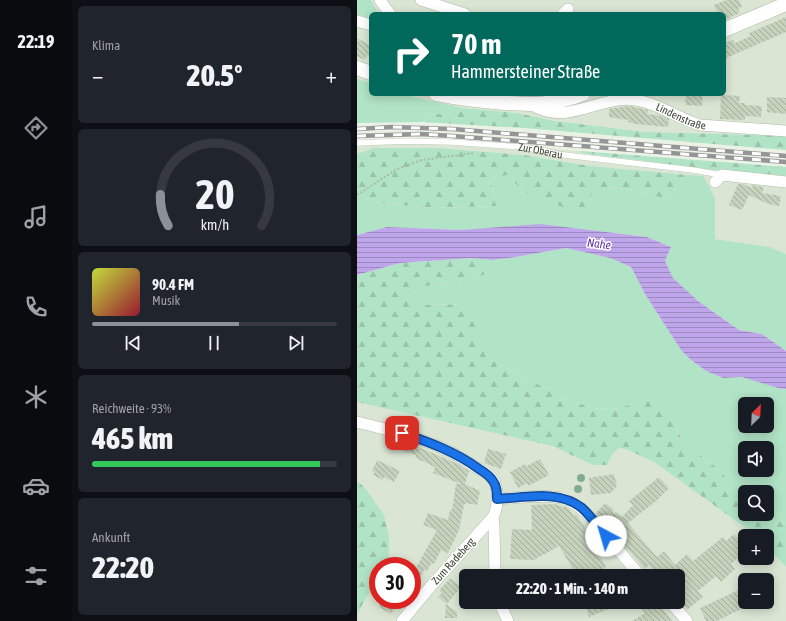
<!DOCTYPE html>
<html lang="de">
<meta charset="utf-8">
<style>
:root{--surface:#171b24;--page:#20242c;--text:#f1f3f6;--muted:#9ea1a6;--line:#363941;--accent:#8c9099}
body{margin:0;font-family:"Asap Condensed",sans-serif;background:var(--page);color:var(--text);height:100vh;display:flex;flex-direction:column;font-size:15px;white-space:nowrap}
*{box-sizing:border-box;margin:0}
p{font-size:13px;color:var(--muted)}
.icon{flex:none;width:22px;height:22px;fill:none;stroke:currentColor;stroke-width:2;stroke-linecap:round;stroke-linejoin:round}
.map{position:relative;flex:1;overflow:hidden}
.panel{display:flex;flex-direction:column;gap:6px;padding:6px;background:#0d0f14;width:285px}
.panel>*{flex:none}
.hud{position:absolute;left:12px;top:12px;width:357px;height:84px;border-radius:6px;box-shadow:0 2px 10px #0003;background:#00695c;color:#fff;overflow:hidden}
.needle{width:26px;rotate:24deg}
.tools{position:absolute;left:381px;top:397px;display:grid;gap:8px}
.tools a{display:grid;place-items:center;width:36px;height:36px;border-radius:6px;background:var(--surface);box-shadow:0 2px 10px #0003;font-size:20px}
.speed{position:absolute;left:12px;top:557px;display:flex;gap:8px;font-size:20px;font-weight:700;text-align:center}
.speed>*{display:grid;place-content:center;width:52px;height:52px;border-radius:50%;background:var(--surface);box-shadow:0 2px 10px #0003;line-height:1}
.speed .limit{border:6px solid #d22;background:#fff;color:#111}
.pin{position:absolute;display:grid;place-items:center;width:34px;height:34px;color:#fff;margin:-17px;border-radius:8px;box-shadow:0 2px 6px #0006}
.me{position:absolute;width:44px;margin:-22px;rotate:321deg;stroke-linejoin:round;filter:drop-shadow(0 0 3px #0008)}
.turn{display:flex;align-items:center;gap:14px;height:84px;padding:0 16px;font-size:18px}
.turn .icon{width:52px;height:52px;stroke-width:2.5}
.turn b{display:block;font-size:28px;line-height:34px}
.big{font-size:30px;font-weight:800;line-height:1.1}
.panel .widget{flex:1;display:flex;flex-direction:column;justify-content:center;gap:6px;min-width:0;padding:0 14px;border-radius:6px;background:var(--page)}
.panel .dial{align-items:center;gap:0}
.dial svg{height:104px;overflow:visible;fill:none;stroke:var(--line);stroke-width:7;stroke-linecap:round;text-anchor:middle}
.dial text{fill:var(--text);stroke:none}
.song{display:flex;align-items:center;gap:12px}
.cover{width:48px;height:48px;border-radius:6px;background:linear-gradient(135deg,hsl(70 70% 55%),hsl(350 70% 35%))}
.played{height:4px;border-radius:2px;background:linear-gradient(90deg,var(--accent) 60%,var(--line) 60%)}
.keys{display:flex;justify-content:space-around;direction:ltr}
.heat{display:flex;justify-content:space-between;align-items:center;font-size:22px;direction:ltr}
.charge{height:6px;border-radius:3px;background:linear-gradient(90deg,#34c759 93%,var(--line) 0)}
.trip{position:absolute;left:102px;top:569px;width:226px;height:40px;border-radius:6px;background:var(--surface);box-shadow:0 2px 10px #0003;font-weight:800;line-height:40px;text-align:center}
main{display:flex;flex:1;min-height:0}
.tab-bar{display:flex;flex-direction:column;width:72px;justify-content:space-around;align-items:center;background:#090b0e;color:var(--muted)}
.tab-bar .icon{width:28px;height:28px}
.tab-bar .on{color:var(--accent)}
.tab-bar b{font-size:18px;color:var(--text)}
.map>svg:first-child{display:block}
</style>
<main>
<nav class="tab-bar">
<b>22:19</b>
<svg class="icon on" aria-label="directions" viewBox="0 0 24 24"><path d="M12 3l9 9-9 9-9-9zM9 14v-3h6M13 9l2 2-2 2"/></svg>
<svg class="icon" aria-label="music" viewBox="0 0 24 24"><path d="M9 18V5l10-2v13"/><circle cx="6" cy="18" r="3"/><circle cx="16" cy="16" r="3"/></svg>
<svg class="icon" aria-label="phone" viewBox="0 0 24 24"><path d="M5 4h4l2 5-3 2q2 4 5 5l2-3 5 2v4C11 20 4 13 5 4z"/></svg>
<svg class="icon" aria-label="climate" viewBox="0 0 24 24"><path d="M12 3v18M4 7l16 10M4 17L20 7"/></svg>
<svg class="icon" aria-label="car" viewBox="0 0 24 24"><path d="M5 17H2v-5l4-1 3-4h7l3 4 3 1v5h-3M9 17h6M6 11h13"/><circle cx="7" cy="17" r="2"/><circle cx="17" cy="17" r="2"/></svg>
<svg class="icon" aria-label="filters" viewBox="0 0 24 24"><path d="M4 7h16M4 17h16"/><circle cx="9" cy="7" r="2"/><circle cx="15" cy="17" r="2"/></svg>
</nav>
<section class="panel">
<div class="widget"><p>Klima</p>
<div class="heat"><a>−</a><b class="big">20.5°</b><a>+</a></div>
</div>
<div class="widget dial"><svg viewBox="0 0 100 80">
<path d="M14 69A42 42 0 1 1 86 69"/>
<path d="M14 69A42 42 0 0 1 8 45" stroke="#8c9099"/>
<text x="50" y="56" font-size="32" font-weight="700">20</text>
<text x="50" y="72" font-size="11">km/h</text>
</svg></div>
<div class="widget">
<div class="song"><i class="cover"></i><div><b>90.4 FM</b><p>Musik</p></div></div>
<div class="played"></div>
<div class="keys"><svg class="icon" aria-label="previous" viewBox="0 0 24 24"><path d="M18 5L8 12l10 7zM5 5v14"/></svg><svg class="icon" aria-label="pause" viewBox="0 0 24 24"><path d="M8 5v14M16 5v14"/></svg><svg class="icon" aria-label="next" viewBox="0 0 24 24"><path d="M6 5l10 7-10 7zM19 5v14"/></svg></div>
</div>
<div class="widget"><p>Reichweite · 93%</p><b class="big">465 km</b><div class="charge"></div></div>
<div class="widget"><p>Ankunft</p><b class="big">22:20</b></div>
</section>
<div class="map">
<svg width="429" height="621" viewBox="0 0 429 621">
<defs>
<pattern id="forest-firs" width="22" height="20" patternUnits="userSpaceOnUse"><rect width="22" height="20" fill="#b1e3c6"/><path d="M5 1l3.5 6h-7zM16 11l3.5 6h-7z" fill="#99c4ab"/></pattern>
<pattern id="water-rules" width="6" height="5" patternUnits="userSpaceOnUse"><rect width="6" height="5" fill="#bfa6eb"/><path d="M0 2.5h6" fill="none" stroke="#9c89bf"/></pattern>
<pattern id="building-back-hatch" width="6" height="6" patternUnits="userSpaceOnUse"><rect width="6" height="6" fill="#c6d2bc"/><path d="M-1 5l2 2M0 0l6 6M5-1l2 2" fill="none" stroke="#a2ac9a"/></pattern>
</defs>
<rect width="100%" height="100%" fill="#eaf2e6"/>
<g fill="#dae5d4" fill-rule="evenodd">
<polygon points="14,0 429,0 429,136 289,132 198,121 160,113 106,108 44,94 367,94 367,14 22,14"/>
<polygon points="0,14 14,19 14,83 0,79"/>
<polygon points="0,141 166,146 223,151 225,153 356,170 367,170 429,176 429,254 413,247 358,239 358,198 233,166 167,155 82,148 16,148 0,154"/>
<path d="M0,402L195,446L236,465H250L256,453L262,448L269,449L297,462L399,535L400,536H388V558H410V547L429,567V621H0V614L21,578V600H55V566H28L32,559L8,488L0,481ZM109,576H321V602H109ZM388,580H410V602H388Z"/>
</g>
<g fill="#b1e3c6" fill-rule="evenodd">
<polygon points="0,0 14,0 22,14 14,14 14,19 0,14"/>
<polygon points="0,79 14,83 14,94 44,94 106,108 99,113 77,114 65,122 0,123"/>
<path d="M150,175L166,191L232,207L234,196L239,187C263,186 288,193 311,199L329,175L346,176L358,198V239L413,247L429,254V351L405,334L382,330L341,301L315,278L308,261L314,247L290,237L245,232L139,228L104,230L30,227L0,235V188L13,202L76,208L141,206L133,179Z"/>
<path d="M209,248L253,258L274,267L288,294L324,350L334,360L349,371L366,378L385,377L400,380L421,388L429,389V524L410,501V492H388V494H382L370,483L366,473L325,440L315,417L271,405L255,410L241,409L220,403L159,374L129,356L122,343V316L107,304L64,305L57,300L58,293L63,287L119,278L134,271L135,264V260L159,257ZM388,404H410V426H388ZM388,448H410V470H388Z"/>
</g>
<g fill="url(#forest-firs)">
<polygon points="106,108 160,113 198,121 289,132 429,136 429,150 167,128 65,122 77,114 99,113"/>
<path d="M16,148H82L167,155L233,166L329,175L311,199C288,193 263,186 239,187L234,196L232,208L222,210L205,207L166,191L150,175L133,179L141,206L76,208L13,202L0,188V154Z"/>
<polygon points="223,151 429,167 429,176 367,170 356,170 225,153"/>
<polygon points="114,258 135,260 135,264 134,271 119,278 63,287 58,293 57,300 64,305 107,304 118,310 122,316 122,343 129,356 159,374 220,403 241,409 255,410 292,399 303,403 315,417 325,440 366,473 370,483 382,493 388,494 388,514 410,514 410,501 429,524 429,567 410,547 410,536 400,536 297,462 269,449 262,448 256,453 250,465 236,465 195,446 0,402 0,275 43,263"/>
<polygon points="0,481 8,488 27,515 32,537 32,559 28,566 21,566 21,578 0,614"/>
</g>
<polygon fill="url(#water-rules)" points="183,224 290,237 314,247 308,261 316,278 341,301 382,330 405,334 429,351 429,389 421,388 385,377 366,378 349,371 334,360 324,350 288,294 274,267 253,258 209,248 159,257 135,260 114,258 43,263 0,275 0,235 30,227 104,230"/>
<g fill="url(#building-back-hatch)">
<polygon points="369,0 382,0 385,7 381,8 383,13 367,20 367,14 361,14 357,5"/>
<polygon points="429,17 429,32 367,59 367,43 376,40 378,43 394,36 392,33"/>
<polygon points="0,38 14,46 14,57 10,55 7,60 0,56"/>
<polygon points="329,94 346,94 345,106 328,105"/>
<polygon points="364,95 383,96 382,103 388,103 388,105 405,106 404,117 388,116 388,120 363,119"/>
<polygon points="410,97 429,98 429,114 410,112"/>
<polygon points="272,106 291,110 290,114 305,116 312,119 311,127 279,124 271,122 271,120 252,117 252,109"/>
<polygon points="381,184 386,184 395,188 394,190 396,185 402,186 407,188 405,193 424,196 422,206 411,204 392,195 385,210 372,205"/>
<polygon points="33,437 52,443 103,465 112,471 108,484 123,491 120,505 108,503 108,505 107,505 102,530 91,553 84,550 77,564 75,563 70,571 67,570 55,594 55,564 60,566 80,530 66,525 71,513 91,520 93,510 95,510 99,484 104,484 76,473 78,467 59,458 59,455 30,446"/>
<polygon points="131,449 149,454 144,469 127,463"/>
<polygon points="183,459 192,475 171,486 170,483 161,488 153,472 168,464 170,466"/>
<polygon points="20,460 43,471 37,482 27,477 26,480 16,475 18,472 15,471"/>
<polygon points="257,474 260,486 254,493 234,495 232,478"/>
<polygon points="302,477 312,488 299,501 271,523 300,557 307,551 318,565 330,554 336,561 366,537 369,541 377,534 388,545 388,552 374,564 378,569 364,582 359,576 341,591 346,597 331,609 329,609 321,600 321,576 301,576 292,565 288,569 261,538 264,535 260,532 257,534 254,530 256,528 239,513 248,503 256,509 256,514 259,512 265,517 276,505 272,501"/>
<polygon points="197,504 211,508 217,516 219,514 229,530 228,531 249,567 233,576 230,571 220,576 202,546 177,560 153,559 155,529 175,530 174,505"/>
<polygon points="93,578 104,587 90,604 81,597 85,593 82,591"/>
<polygon points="388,587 388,607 360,621 349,621 343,608"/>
<polygon points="26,600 42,600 34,614 22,607"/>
<polygon points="227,602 269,602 232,617"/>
<polygon points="279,602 298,602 302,608 304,607 315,621 275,621 288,613"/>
<polygon points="89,604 100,612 100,618 88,618"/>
</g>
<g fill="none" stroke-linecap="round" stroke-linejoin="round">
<g stroke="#b1bca9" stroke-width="6">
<g id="service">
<path id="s1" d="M0,143L49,141L94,142L164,147L188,151L199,154L336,170L365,175"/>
</g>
</g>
<g stroke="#b1bca9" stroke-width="12">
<g id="minor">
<polyline points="23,0 33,14"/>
<polyline points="64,0 108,14"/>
<polyline points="206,14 211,9"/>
<polyline points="0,21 14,25"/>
<path id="s2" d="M175,105C205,123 231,104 261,100C291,95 316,117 343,125L429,131"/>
<polyline points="358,182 365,175 429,182"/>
<path d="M0,422C42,432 84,442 120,468C126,471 133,475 137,481C142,491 141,508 136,517L74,586L45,621"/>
<path d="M140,499C161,498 183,494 204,498C232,504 262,555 284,576"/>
<polyline points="136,517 137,526 138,576"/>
<polyline points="142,602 151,621"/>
<polyline points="313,602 330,621"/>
</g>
</g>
<g stroke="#b1bca9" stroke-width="15">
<g id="tertiary">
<polyline points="367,30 429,4"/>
<polyline points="0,68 14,73"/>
<path d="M79,94C98,98 117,100 137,102C170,105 194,106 226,94"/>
</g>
</g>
<polyline stroke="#a9bd9b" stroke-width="2" stroke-dasharray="2 2" stroke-linecap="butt" points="0,195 40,169 65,160 116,153"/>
<use href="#service" stroke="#fff" stroke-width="5.5"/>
<use href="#minor" stroke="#fff" stroke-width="11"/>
<use href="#tertiary" stroke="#fff" stroke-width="14"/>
<g stroke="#959595" stroke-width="4.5">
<g id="rail">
<polyline points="0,129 35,127 95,129 429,156"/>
<polyline points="0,136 64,134 95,136 429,162"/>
</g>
</g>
<use href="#rail" stroke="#fff" stroke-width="3" stroke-dasharray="9" stroke-linecap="butt"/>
</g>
<g fill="#82ab96">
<circle cx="224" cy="478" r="4"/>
<circle cx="221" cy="489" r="4"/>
</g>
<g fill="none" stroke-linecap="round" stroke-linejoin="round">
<g stroke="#114b97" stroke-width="10">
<path id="route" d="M45,433C72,442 99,452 122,469C127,472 133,476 136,481C140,486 140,493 140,499C167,498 201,489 225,508C234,516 241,527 249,536"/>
</g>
<use href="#route" stroke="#1a73e8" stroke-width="7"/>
</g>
<g text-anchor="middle" stroke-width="3" stroke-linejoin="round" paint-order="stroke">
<g font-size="11" fill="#3c4436" stroke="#fff">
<text dy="4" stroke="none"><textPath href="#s2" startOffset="155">Lindenstraße</textPath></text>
<text dy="4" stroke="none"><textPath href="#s1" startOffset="184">Zur Oberau</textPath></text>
<text transform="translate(96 561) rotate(-48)" y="4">Zum Radeberg</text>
</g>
<g font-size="12" font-style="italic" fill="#6237a8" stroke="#fff">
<text transform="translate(242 244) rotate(7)" y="4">Nahe</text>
</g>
</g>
</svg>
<div class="tools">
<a><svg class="needle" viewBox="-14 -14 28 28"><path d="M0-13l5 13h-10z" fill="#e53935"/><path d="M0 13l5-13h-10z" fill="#9ea1a6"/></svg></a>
<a><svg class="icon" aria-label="sound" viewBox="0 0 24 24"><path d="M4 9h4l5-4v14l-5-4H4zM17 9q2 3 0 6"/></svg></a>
<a><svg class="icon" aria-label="search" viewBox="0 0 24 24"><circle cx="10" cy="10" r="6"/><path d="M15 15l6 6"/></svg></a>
<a>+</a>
<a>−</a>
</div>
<div class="speed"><div class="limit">30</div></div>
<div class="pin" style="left:45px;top:433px;background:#d93025"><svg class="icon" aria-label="arrive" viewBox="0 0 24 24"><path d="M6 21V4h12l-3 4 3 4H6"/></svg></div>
<svg class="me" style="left:249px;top:536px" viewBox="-20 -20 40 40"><circle r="19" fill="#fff"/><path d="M0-13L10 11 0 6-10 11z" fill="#1a73e8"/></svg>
<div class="trip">22:20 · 1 Min. · 140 m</div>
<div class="hud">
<div class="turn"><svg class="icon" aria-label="right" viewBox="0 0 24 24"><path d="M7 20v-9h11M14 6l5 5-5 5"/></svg><div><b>70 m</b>Hammersteiner Straße</div></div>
</div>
</div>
</main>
